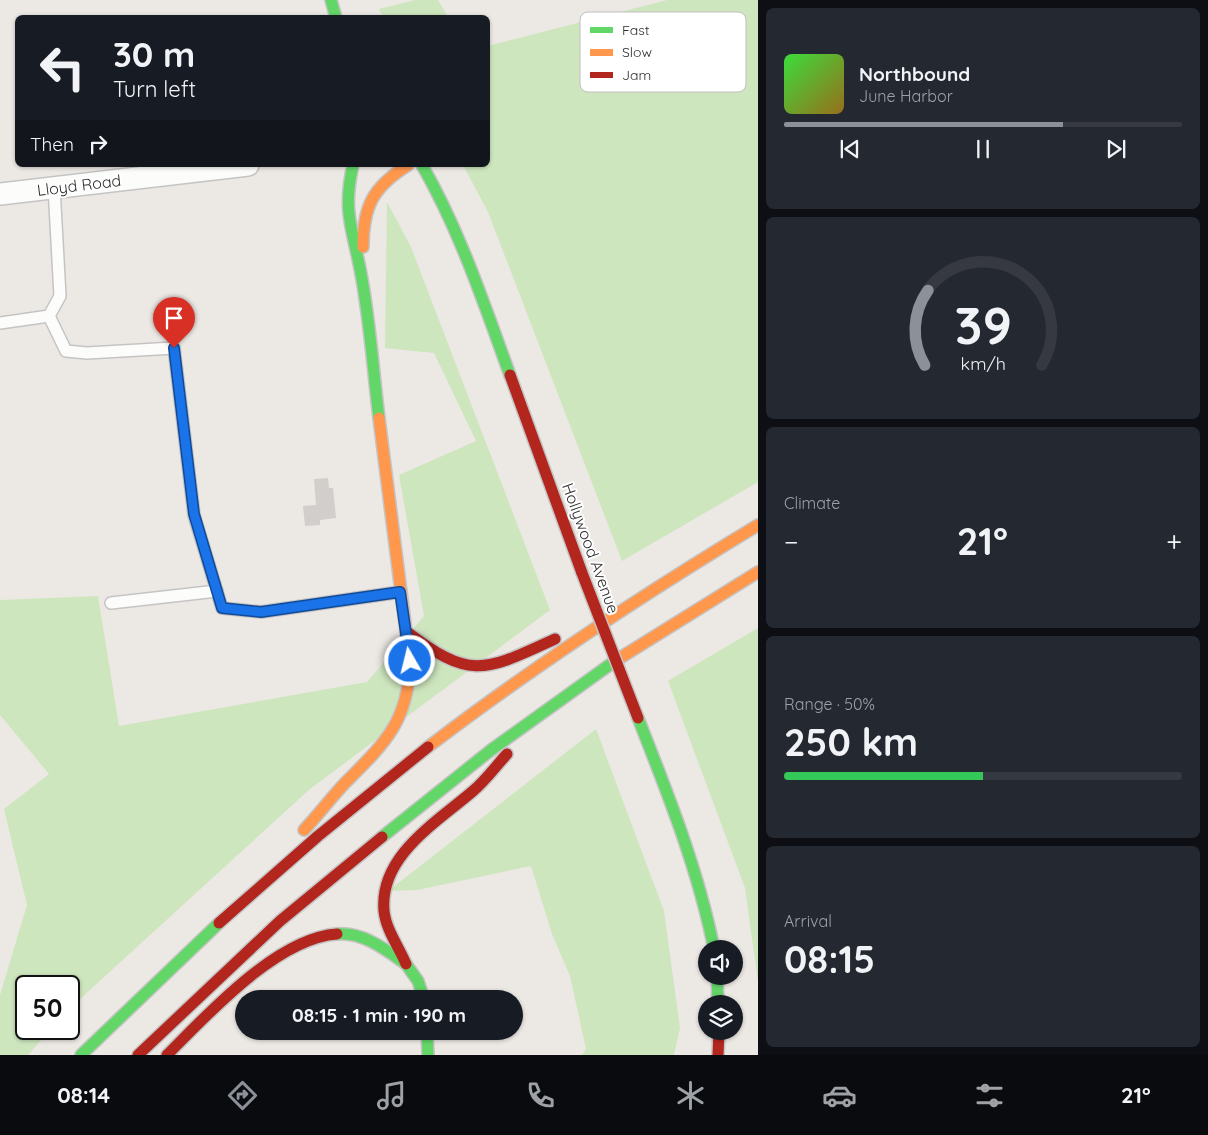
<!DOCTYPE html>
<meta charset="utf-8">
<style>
:root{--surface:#171b24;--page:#242831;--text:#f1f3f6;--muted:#9ea1a6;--line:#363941;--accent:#8c9099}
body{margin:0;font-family:Quicksand,sans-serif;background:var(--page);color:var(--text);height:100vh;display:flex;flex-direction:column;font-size:19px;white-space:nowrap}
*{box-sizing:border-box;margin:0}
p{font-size:16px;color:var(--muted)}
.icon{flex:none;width:28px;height:28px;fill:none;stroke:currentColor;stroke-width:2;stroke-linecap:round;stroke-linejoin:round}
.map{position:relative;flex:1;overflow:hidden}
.sheet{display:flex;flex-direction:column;gap:8px;padding:8px;background:#0d0f14;width:450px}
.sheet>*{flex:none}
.hud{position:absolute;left:15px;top:15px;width:475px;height:152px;border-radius:8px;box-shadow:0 1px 4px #0004;background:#171b24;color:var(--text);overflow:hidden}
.buttons{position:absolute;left:698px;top:940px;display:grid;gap:10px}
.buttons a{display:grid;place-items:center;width:45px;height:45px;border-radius:50%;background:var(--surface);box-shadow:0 1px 4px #0004;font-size:25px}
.speed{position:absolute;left:15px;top:975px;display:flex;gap:10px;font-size:25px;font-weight:700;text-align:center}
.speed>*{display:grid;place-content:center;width:65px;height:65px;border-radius:50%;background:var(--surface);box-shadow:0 1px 4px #0004;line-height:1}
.speed .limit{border:2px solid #111;border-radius:8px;background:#fff;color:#111}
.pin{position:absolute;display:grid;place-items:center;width:42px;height:42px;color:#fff;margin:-51px -21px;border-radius:50% 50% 50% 0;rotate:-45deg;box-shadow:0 0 5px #0007}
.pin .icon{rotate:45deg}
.me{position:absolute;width:55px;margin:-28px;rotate:352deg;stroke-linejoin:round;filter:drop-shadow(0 0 4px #0008)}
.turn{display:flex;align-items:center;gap:18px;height:105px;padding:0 15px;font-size:22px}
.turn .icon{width:65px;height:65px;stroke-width:2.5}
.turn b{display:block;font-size:35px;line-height:42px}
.then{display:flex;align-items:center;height:48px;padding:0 15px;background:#0003;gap:10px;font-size:19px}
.big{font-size:38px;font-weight:700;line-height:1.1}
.sheet .card{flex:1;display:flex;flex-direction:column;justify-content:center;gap:8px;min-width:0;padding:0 18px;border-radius:8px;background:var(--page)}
.sheet .dial{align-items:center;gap:0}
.dial svg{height:130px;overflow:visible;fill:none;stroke:var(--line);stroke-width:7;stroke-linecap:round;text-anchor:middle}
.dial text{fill:var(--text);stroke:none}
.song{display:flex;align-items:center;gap:15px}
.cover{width:60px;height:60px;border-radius:8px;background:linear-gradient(135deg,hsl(120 70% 55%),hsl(40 70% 35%))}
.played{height:5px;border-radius:2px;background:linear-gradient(90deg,var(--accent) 70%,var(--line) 70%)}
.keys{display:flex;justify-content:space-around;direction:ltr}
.heat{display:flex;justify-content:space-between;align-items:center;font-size:28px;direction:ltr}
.charge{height:8px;border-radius:4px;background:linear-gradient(90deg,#34c759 50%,var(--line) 0)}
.trip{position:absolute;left:235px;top:990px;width:288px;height:50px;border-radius:25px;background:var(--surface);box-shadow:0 1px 4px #0004;font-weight:700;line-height:50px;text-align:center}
.dock{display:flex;height:80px;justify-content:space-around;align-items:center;background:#090b0e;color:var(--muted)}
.dock .icon{width:35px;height:35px}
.dock .current{color:var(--accent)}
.dock b{font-size:22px;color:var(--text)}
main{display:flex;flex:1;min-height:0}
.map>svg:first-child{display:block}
</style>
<main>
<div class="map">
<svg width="758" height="1055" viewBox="0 0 758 1055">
<rect width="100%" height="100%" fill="#ece8e4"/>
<g fill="#cee6be">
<polygon points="415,0 438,0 448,17 383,17 379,9"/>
<polygon points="667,0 758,0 758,482 622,561 488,212 463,165 488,165 488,46"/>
<polygon points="387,202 411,247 550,610 310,789 69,1009 69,986 26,986 26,1029 51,1029 28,1055 0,1055 0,995 27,905 4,809 49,774 0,715 0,600 98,596 119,726 367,682 424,616 399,475 476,441 434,353 385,348"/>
<polygon points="758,628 758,982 745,888 668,681"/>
<polygon points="596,729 664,911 680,1028 674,1055 582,1055 586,1049 570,976 552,934 531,866 417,890 388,891"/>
</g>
<polygon fill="#d1cecb" points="328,478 329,488 333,488 336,518 320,520 320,525 305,526 303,506 316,505 314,479"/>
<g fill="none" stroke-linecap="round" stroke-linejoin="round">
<g stroke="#c5c4c5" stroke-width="14">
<g id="lane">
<polyline points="49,316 66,351 87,353 174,348 194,515 222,608 261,612 400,592"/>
<polyline points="0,323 49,316 60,296 54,187"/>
<polyline points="111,603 217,591"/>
</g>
</g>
<g stroke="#c5c4c5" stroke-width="24">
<polyline id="street" points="0,194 248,165"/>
</g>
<g stroke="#c5c4c5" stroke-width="14">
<g id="fast">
<polyline points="331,0 336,18"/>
<path d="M353,165C342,213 353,229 361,274C370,321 373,370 379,418"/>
<path d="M422,165C460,231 484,304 510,375"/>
<path d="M638,718C668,794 698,869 714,949"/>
<polyline points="382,837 491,750 615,661"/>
<path d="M337,934C363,932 385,949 406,964"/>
<polyline points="406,964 418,981 424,999"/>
<polyline points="717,976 718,1004"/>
<polyline points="427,1031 428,1055"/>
<polyline points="81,1055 219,923"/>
</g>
</g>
<g stroke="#c5c4c5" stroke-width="14">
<g id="slow">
<path d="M363,247C363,206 373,187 408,165"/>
<polyline points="379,418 409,655"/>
<polyline points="615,661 758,572"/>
<path d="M428,747C534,666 644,594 758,525"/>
<path d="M304,830C318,815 331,798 345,783C385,743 409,721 410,661"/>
</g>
</g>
<g stroke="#c5c4c5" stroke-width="14">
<g id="jam">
<polyline points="510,375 582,573"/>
<path d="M406,631C471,681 485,671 555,639"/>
<polyline points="219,923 318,836 428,747"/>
<path d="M406,964C399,947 386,930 384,911C379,856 437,822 473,791C486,780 496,766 507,754"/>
<polyline points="138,1055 280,921 382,837"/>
<path d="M167,1055C208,1014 277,938 337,934"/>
<polyline points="718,1055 719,1031"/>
</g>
</g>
<use href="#lane" stroke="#fcfcfb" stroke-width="11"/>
<use href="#street" stroke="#fcfcfb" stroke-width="21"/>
<use href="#fast" stroke="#63d668" stroke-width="11"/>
<use href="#slow" stroke="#ff974d" stroke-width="11"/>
<use href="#jam" stroke="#b3261e" stroke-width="11"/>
<g stroke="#c6c5c4" stroke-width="14" stroke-linecap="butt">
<polyline id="jam-bridge" points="582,573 638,718"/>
</g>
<use href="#jam-bridge" stroke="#b3261e" stroke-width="11"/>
</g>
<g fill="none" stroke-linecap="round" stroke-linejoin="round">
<g stroke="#114b97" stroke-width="12">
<polyline id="route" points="174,348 194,514 222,608 261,612 400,592 410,661"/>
</g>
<use href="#route" stroke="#1a73e8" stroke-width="9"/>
</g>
<g text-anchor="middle" stroke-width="4" stroke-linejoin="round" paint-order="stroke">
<g font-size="16" fill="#2e2e2e" stroke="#fff">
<text transform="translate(79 185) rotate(-7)" y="6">Lloyd Road</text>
<text transform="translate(591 548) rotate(70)" y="6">Hollywood Avenue</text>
</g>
</g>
<rect x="580" y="12" width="166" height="80" rx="8" fill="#fff" stroke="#c0c0c0" stroke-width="1"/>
<rect x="590" y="27" width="23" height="6" fill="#63d668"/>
<rect x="590" y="49" width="23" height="7" fill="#ff974d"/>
<rect x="590" y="72" width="23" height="6" fill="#b3261e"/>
<g font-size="14" fill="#2e2e2e">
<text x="622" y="35">Fast</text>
<text x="622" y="57">Slow</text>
<text x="622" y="80">Jam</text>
</g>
</svg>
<div class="buttons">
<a><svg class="icon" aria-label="sound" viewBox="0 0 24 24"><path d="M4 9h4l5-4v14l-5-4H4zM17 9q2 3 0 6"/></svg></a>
<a><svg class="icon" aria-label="layers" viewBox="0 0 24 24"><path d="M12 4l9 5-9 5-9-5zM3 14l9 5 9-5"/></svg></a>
</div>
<div class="speed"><div class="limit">50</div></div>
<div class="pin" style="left:174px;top:348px;background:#d93025"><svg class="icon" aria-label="arrive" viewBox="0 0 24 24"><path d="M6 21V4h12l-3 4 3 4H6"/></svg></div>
<svg class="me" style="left:410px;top:661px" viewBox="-20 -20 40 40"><circle r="17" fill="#1a73e8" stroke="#fff" stroke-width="3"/><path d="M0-11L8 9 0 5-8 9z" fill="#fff"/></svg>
<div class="trip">08:15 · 1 min · 190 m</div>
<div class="hud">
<div class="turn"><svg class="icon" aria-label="left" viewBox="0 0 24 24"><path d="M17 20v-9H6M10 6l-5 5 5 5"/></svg><div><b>30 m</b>Turn left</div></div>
<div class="then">Then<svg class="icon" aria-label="right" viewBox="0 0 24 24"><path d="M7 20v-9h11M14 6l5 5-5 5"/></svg></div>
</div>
</div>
<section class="sheet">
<div class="card">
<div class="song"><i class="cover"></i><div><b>Northbound</b><p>June Harbor</p></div></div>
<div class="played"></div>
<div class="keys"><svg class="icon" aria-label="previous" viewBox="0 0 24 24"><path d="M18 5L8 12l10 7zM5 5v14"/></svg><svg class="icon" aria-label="pause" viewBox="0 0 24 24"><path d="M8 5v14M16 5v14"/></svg><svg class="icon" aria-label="next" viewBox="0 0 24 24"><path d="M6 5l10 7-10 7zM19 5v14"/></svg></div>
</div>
<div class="card dial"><svg viewBox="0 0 100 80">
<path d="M14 69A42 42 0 1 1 86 69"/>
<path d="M14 69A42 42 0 0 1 16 23" stroke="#8c9099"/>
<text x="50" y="56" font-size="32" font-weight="700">39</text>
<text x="50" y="72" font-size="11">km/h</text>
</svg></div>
<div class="card"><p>Climate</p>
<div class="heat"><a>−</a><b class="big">21°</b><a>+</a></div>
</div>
<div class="card"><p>Range · 50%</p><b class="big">250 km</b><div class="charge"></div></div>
<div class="card"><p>Arrival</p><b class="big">08:15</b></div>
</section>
</main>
<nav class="dock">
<b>08:14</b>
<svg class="icon current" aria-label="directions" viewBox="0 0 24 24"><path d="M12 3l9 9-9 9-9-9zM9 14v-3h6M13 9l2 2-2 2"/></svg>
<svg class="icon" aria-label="music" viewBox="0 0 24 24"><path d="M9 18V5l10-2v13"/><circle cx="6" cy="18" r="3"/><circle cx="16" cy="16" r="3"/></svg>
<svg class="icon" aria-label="phone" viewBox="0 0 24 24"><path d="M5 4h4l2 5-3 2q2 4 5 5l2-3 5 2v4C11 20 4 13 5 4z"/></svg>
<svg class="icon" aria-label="climate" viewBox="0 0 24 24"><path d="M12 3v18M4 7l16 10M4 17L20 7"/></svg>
<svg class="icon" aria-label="car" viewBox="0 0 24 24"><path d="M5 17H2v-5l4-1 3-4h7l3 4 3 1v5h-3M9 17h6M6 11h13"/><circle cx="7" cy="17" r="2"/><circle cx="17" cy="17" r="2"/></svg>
<svg class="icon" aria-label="filters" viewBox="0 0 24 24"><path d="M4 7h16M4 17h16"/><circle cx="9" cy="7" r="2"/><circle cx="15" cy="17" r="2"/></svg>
<b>21°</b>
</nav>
